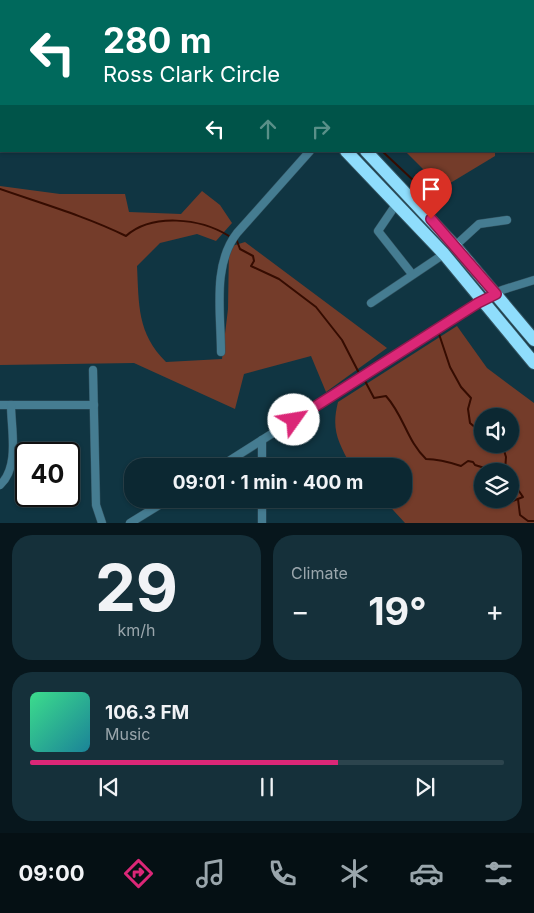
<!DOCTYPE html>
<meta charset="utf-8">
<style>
:root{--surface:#0c2832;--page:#15303a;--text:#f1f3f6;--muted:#9aa6ac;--line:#2c444d;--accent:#db2777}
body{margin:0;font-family:Inter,sans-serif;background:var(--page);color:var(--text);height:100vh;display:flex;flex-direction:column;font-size:19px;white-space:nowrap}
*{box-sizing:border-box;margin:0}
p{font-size:16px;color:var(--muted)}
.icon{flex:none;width:28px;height:28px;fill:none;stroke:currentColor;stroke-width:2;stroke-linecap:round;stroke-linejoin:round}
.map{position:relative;height:523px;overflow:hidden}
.side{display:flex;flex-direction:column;gap:12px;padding:12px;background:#07161c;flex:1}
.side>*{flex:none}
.banner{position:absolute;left:0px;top:0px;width:535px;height:152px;box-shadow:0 1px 4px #0004,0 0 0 1px var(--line);background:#00695c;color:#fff;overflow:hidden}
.fabs{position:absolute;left:474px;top:408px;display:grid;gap:10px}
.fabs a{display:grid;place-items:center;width:45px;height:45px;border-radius:50%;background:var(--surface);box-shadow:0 1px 4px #0004,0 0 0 1px var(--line);font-size:25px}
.speed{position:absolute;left:15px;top:442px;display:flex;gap:10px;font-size:25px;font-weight:700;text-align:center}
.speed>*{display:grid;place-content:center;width:65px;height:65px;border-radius:50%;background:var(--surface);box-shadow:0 1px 4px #0004,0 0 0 1px var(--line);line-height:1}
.speed .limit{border:2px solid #111;border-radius:8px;background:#fff;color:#111}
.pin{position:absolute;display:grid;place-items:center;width:42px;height:42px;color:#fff;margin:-51px -21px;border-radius:50% 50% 50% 0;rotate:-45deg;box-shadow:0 0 5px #0007}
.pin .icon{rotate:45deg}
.me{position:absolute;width:55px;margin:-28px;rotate:58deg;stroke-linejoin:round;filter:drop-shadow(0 0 4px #0008)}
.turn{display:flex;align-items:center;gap:18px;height:105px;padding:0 20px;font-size:22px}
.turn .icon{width:65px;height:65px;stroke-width:2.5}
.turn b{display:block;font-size:35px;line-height:42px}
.lanes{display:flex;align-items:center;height:48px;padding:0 20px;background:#0003;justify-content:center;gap:25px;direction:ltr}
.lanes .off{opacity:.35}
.big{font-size:38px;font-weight:700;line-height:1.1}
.side .card{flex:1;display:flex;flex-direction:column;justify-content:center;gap:8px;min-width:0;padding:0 18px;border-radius:20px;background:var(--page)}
.side .dial{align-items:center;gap:0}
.dial b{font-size:65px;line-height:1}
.song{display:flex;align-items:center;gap:15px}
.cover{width:60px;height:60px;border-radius:8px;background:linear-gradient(135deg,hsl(150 70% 55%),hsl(190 70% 35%))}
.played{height:5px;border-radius:2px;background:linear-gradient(90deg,var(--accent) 65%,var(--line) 65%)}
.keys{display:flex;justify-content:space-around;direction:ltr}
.heat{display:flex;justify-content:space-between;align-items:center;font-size:28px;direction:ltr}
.side .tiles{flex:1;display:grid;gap:12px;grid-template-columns:1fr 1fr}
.card:last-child{grid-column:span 2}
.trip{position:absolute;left:124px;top:458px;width:288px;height:50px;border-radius:20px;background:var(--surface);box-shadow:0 1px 4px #0004,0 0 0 1px var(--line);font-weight:700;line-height:50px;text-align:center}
.tab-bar{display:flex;height:80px;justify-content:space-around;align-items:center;background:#051014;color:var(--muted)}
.tab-bar .icon{width:35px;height:35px}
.tab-bar .on{color:var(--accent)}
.tab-bar b{font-size:22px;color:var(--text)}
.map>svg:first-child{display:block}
</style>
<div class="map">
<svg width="534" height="523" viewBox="0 0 534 523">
<rect width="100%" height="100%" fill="#103542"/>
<g fill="#743c2a" fill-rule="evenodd">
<polygon points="405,151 495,151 495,156 442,188"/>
<path d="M0,186L60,194H125L129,212L181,214L202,191L220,205L232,223L216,241L197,234L160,243L137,266C139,305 137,333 166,362L222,359L228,309L229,247L245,242L387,348L326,392L311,356L244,374L235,409L134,363L0,365Z"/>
<path d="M457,326L487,368L534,403V523H405L383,499H402V466H351C338,441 331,430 338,402ZM510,416V444H482V416ZM510,471V499H482V471Z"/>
</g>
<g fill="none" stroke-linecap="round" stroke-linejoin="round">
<g stroke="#350c01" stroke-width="2">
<polyline points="382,151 430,196"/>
<path d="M0,189C43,204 85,216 126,236C152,213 200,218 229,236"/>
<polyline points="237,241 240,249 253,256 254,261 251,266 279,279 316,307 342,340 359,373"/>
<polyline points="439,334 450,367 461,387 471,398 468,409 470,423 477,429 482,429"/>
<path d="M365,381L374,398L386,396C404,416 407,441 426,459C438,459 449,462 461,466L468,461L473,462L475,465L494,471"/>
<polyline points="502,444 506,457 505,471"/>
<polyline points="502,499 510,502 523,497 510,478"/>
<polyline points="518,499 520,515 528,521 534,521"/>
</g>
<g stroke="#325360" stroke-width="9">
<g id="minor">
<polyline points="29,1 30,0"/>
<polyline points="248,1 249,0"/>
<polyline points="0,40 1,38"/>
<polyline points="0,68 1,69"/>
<polyline points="397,203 378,231 412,274"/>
<polyline points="455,246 479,224 507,220"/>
<polyline points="371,303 444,254"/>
<path d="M221,352C221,313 212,265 237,233L310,151"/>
<polyline points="93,370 96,505 102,523"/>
<polyline points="0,405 94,405"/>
<polyline points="221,466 478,303 502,290 534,280"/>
<polyline points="262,466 262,440"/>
<path d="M0,485C20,467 11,429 11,405"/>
<polyline points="130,523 169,499"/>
<polyline points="262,523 262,499"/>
</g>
</g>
<g stroke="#325360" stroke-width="14">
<g id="highway">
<polyline points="172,0 173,1"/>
<polyline points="194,0 196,1"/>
<polyline points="346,151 444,254 534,363"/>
<polyline points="366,151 455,246 534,340"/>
</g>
</g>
<use href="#minor" stroke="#457c91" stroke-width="8"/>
<use href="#highway" stroke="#8fddfc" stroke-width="12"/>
</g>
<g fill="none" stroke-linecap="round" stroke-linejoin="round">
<g stroke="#8e194d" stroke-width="12">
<polyline id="route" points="294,420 478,303 496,294 431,219"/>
</g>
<use href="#route" stroke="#db2777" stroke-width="9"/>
</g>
</svg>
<div class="fabs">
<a><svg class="icon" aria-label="sound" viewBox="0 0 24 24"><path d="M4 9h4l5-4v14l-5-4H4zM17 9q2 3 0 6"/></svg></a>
<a><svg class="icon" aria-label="layers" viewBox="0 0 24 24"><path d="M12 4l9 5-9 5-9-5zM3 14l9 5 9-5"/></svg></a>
</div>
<div class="speed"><div class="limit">40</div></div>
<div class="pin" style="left:431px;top:219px;background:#d93025"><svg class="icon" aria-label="arrive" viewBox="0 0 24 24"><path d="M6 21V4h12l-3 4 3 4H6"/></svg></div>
<svg class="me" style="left:294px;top:420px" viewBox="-20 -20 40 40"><circle r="19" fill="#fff"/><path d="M0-13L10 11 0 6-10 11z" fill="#db2777"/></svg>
<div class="trip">09:01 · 1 min · 400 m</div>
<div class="banner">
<div class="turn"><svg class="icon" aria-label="left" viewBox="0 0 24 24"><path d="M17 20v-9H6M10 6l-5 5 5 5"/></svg><div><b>280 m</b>Ross Clark Circle</div></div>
<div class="lanes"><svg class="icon" aria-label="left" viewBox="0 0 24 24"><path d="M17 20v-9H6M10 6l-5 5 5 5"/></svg><svg class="icon off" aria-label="ahead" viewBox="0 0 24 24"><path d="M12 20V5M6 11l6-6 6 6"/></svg><svg class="icon off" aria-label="right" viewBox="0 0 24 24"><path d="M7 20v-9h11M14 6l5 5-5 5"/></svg></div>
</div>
</div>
<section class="side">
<div class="tiles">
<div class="card dial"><b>29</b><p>km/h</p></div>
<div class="card"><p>Climate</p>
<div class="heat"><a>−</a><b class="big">19°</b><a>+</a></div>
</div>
<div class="card">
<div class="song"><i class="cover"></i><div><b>106.3 FM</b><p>Music</p></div></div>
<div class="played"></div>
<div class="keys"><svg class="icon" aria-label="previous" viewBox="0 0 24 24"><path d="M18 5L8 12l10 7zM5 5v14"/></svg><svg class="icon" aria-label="pause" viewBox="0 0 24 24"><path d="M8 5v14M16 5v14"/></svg><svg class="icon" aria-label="next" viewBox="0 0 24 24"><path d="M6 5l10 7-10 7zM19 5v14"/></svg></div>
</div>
</div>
</section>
<nav class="tab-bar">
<b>09:00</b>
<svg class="icon on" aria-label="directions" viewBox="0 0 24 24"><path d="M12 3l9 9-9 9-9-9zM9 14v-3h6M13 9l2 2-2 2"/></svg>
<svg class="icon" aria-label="music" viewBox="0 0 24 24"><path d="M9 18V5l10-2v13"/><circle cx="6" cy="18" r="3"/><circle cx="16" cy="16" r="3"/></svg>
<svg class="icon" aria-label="phone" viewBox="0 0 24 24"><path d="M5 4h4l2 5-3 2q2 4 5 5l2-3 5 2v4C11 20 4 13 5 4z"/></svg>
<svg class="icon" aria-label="climate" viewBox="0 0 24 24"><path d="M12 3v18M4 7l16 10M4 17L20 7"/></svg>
<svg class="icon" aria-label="car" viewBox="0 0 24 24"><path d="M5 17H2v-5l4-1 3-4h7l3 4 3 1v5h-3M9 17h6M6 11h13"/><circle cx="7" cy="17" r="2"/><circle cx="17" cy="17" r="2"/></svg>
<svg class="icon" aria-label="filters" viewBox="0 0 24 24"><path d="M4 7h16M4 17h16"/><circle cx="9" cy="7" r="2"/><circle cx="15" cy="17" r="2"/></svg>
</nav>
